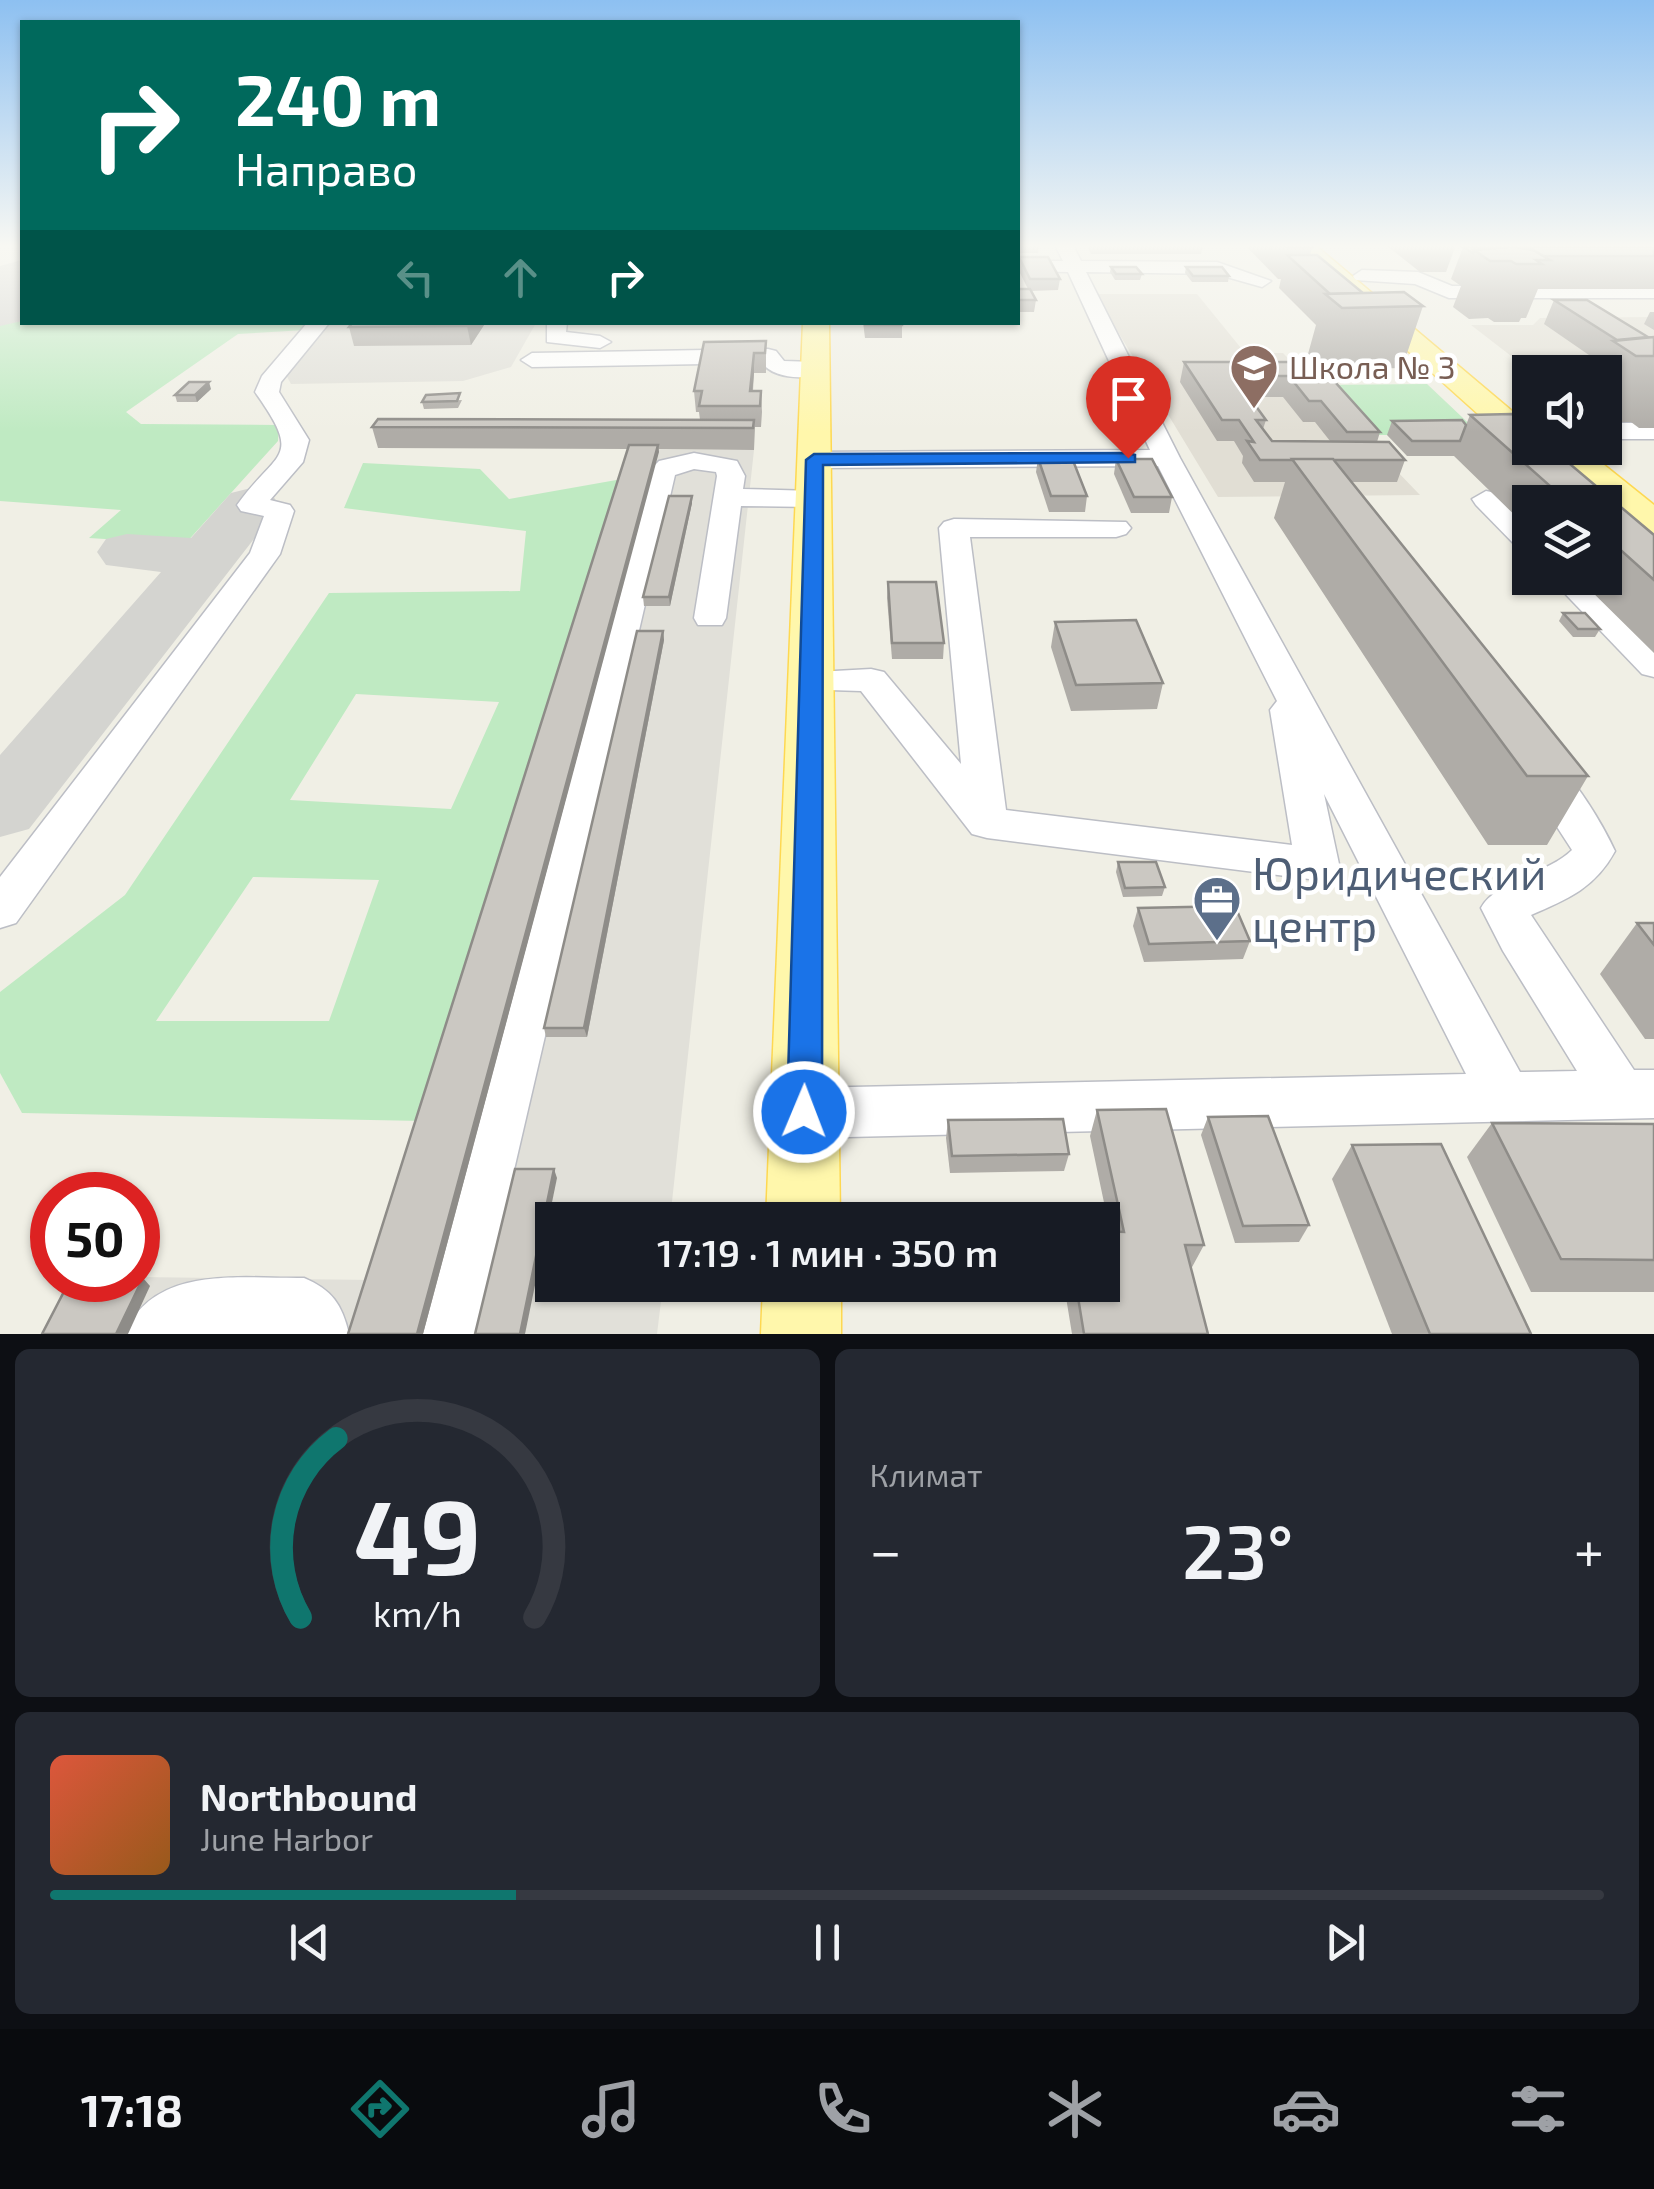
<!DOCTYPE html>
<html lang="ru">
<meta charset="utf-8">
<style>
:root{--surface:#171b24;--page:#242831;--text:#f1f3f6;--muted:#9ea1a6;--line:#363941;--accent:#0f766e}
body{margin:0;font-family:"Exo 2",sans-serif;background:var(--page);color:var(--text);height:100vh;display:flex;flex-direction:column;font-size:38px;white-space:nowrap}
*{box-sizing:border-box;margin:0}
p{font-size:32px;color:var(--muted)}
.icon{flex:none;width:55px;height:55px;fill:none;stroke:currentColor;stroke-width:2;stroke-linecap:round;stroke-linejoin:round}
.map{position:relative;height:1334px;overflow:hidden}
.side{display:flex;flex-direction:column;gap:15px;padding:15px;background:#0d0f14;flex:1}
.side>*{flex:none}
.banner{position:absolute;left:20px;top:20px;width:1000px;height:305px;border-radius:0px;box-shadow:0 2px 8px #0004;background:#00695c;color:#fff;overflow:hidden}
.controls{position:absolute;left:1512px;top:355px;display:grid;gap:20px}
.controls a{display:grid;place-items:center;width:110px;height:110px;border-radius:0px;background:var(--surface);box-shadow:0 2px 8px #0004;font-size:50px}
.speed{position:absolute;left:30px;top:1172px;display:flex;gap:20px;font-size:50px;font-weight:700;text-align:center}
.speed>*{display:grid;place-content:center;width:130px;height:130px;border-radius:50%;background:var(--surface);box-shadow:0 2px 8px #0004;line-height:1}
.speed .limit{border:15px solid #d22;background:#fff;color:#111}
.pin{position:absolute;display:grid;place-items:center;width:85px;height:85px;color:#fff;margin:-102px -42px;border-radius:50% 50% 50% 0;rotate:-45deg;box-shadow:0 0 10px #0007}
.pin .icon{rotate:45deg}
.me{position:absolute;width:110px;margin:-55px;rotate:1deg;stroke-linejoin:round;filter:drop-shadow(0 0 8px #0008)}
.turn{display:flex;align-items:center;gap:35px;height:210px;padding:0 50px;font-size:45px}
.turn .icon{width:130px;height:130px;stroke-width:2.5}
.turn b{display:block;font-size:70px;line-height:85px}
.lanes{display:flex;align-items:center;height:95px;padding:0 50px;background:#0003;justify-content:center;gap:50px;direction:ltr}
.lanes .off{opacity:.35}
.big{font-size:75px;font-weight:600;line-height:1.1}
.side .card{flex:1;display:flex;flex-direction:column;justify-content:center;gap:15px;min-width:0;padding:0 35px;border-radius:15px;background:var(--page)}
.side .dial{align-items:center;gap:0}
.dial svg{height:260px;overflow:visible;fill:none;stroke:var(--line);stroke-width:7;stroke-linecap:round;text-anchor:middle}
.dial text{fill:var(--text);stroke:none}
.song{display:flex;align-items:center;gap:30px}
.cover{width:120px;height:120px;border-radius:15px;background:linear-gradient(135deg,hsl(10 70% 55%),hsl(30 70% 35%))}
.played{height:10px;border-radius:5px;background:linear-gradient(90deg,var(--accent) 30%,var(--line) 30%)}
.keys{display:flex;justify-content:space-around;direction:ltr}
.heat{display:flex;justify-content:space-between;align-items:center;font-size:55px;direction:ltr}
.side .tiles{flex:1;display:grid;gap:15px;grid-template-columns:1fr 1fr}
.card:last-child{grid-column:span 2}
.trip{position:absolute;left:535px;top:1202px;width:585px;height:100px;border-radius:0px;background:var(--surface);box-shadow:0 2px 8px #0004;font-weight:600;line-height:100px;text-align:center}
.dock{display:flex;height:160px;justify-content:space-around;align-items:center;background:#090b0e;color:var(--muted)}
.dock .icon{width:70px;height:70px}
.dock .on{color:var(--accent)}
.dock b{font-size:45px;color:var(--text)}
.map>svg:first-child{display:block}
</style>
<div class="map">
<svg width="1654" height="1334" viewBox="0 0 1654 1334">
<rect width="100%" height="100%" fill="#f0efe5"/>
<g fill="#e1e0d9">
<polygon points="331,323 536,323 511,367 463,381 291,384 285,373"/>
<polygon points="630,449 754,450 670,1220 552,1220 552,1285 663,1285 657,1334 54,1334 138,1277 373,1280"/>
</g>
<g fill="#e1ded4">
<polygon points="1095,294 1197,294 1245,353 1283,353 1420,495 1218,497"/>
<polygon points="1654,317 1654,394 1605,372 1532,372 1471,325 1533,325 1540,318"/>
</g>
<g fill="#bfeac2" fill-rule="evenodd">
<polygon points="22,315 22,322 312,323 306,330 238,334 126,412 141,424 279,425 278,441 185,544 89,538 121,510 0,501 0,324"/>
<polygon points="1427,384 1481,435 1364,435 1320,385"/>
<path d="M363,463L480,469L509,499L622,479L423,1121L22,1113L0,1073V992L125,895L329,593L520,591L526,531L344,508ZM356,694L499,702L451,809L290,800ZM253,877L379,880L329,1021H156Z"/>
</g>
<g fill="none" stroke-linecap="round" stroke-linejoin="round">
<polygon fill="#d4d4d0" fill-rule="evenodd" points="251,488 271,493 279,505 271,517 29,829 0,837 0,755 161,572 106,565 97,552 106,539 127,534 191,538 231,493"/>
<polygon fill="#d4d4d0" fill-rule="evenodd" points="22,260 22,321 0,326 0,266"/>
<g stroke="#bcbec5" stroke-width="3">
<g id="minor">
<path d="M1055,245H1073L1081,261L1217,262L1271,281L1262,287L1216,274L1086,272L1180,458L1520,1072L1577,1071L1503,951L1481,908C1495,881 1548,874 1572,850L1522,773L1528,763C1537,761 1542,758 1551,762C1572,771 1605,829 1615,851C1595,888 1568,899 1531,915L1634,1070H1654V1118L805,1138L786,1131L778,1113L786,1095L805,1088L1466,1074L1324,794L1339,864L1332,876L1317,880L987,838L972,834L861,691L798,689L793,681L798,673L871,669L884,672L961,764L939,528L944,522L954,519L1126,522L1131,528L1126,534L1116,537H970L1006,810L1292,845L1270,710L1277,701L1158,466L814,468L801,460L814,452L1150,450L1068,272L1018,271V261H1063Z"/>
<polygon points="1362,270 1418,272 1452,286 1654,286 1654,298 1449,298 1415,284 1355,280 1353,276"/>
<path d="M308,322H330L281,382L279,392L309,440L303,462L270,500L290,505L294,511L280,554L16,923L0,928V877L250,553L264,516L241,511L237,505C277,449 304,461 255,392L262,376Z"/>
<polygon points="547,322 567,322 566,332 600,336 611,342 600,348 547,342"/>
<path d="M768,349L776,351L784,361L815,362L826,369C811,382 774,379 762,363L532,367L521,360L532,353Z"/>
<rect x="1605" y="423" width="49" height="16"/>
<polygon points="694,453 737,461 745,476 743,489 814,491 828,499 814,507 741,506 726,618 722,625 698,625 694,618 717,476 716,472 694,469 675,475 476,1334 414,1334 649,471 659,461"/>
<polygon points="1486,491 1496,493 1530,526 1530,552 1519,549 1476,505 1472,499"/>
<polygon points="1550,578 1582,578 1654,646 1654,677 1642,674"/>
<path d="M304,1278C332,1290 342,1304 349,1334H125C154,1264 241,1279 304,1278Z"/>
</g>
</g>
<g stroke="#fed851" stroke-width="3">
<g id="major">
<polygon points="1290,245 1315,245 1530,426 1530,448 1543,448 1542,450 1518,450"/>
<polygon points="803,322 829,322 840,1220 766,1220"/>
<polygon points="1547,448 1583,448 1654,505 1654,534 1641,531"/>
<polygon points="763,1285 841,1285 841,1334 761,1334"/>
</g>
</g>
<use href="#minor" fill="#fff" fill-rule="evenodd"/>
<use href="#major" fill="#fff7ab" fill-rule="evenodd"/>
</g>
<g fill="#afaca7" fill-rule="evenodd">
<polygon points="1018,245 1039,245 1038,253 1018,253"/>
<polygon points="1087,245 1203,245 1201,254 1091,254"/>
<path d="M1245,245H1311L1312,247L1310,255L1363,293L1423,306L1402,368L1324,370L1380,432L1377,442L1405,460L1397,482H1351L1588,776L1547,845H1488L1274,518L1285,482H1254L1242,463L1243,456L1234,441H1217L1180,382L1184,362H1316L1308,354L1316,325L1279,288L1281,279H1278ZM1249,397H1283L1303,422H1315L1330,441H1272L1263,429L1266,420Z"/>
<polygon points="1386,245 1456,245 1446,272 1420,272"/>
<polygon points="1463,247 1654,247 1654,289 1538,289 1526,318 1521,318 1519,322 1494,322 1488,318 1469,319 1453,307 1461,286 1451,279"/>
<polygon points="1019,257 1060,279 1058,290 1031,291 1036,300 1034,312 1018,312 1018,289 1028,289 1018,269"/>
<polygon points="1111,267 1142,274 1140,280 1115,280 1110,272"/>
<polygon points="1186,267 1229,276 1228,282 1192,282 1185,273"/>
<polygon points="1554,300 1645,336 1654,336 1654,428 1639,428 1631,422 1605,422 1605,372 1598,372 1602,364 1544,324"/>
<polygon points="1650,312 1654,312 1654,330 1644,324"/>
<polygon points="353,322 486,322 471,345 354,346 349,327"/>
<polygon points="863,322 902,322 902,338 865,338"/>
<polygon points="766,341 766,373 754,373 753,391 761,391 762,412 761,427 755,427 754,450 659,449 423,1334 348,1334 628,449 378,448 372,427 700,420 699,412 696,412 694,391"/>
<polygon points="211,389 197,402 177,402 175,395"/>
<polygon points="462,400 458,408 424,409 422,402"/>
<polygon points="1512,414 1530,430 1530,448 1551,448 1654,535 1654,653 1578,578 1605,578 1605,502 1530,502 1530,530 1454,456 1407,456 1387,435 1392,421 1462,420 1466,425 1470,415"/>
<polygon points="1038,458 1087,496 1085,512 1049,512 1036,472"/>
<polygon points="1116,459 1172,497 1169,513 1131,513 1114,474"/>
<polygon points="692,496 692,503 670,606 644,606 643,597"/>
<polygon points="888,582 944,643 943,659 892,659 887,598"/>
<polygon points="1563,613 1600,629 1595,637 1573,637 1559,621"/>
<polygon points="1055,622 1163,683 1157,709 1071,711 1051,647"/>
<polygon points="663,631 664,640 587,1037 546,1037 544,1028"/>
<polygon points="1118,862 1165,887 1162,896 1123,897 1116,872"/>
<polygon points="1138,908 1250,941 1243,959 1144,962 1133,926"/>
<polygon points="1637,923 1654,923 1654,1039 1645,1039 1600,974"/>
<polygon points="1097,1110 1204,1245 1191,1269 1208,1334 1072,1334 1064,1285 1102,1285 1110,1231 1090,1136"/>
<polygon points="1208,1117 1309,1225 1299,1242 1235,1243 1201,1135"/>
<polygon points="948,1120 1069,1154 1064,1171 950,1173 946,1138"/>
<polygon points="1492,1123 1654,1124 1654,1292 1531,1292 1467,1157"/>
<polygon points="1352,1145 1531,1334 1392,1334 1332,1179"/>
</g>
<g fill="#8e8c88">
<polygon points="470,322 486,322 471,345 467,326"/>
<polygon points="754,353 754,373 751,406 750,391"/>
<polygon points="209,382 211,389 197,402 195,395"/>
<polygon points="658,445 659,452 423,1334 417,1334"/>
<polygon points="692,496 692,503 670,606 669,597"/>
<polygon points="663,631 664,640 587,1037 584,1028"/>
<polygon points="554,1169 557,1178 525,1334 520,1334"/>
<polygon points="143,1278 150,1286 128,1334 116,1334"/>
</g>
<g fill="#cbc8c2" stroke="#8e8c88" stroke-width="2.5">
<polygon points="1285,245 1311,245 1312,247 1287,247"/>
<polygon points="1463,247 1654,247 1654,256 1542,256 1533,250 1513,247 1474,250 1473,253"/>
<polygon points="1513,247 1533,250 1550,260 1536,260 1542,264 1516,264 1511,261 1490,261 1474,250"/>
<polygon points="1287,255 1317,255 1363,293 1330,294"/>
<polygon points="1019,257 1048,257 1060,279 1030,279"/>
<polygon points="1111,267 1136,267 1142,274 1116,274"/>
<polygon points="1186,267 1222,267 1229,276 1193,276"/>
<polygon points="1018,289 1030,289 1036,300 1018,300"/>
<polygon points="1404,292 1423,306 1342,308 1325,294"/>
<polygon points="1554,300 1587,300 1648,337 1617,340"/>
<polygon points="353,322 470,322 467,326 349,327"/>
<rect x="865" y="322" width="37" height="3"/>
<polygon points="1654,337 1654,356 1636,356 1613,341"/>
<polygon points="766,341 765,353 754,353 750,391 761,391 760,406 699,406 702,391 694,391 704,342"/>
<polygon points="1184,362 1317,362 1380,432 1347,432 1321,401 1309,401 1289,376 1234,376 1266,420 1256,420 1272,441 1389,442 1405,460 1260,460 1247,441 1254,442 1239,420 1222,420"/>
<polygon points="189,382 209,382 195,395 175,395"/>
<polygon points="460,393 457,401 422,402 426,395"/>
<polygon points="1512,414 1530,430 1530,448 1551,448 1654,535 1654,580 1605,536 1605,502 1568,502 1470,415"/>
<polygon points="378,419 754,420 753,428 372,427"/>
<polygon points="1462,420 1466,425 1460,441 1412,441 1392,421"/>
<polygon points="629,445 658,445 417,1334 348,1334"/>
<polygon points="1038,458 1072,458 1087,496 1051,496"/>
<polygon points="1116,459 1152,459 1172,497 1134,497"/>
<polygon points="1292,459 1333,459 1588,776 1527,776"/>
<polygon points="669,496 692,496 669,597 643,597"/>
<polygon points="888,582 936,582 944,643 892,643"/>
<polygon points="1563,613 1585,613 1600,629 1578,629"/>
<polygon points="1136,620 1163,683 1076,685 1055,622"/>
<polygon points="637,631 663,631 584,1028 544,1028"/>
<polygon points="1118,862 1156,862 1165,887 1125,888"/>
<polygon points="1235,906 1250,941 1149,944 1138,908"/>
<polygon points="1637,923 1654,923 1654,945"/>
<polygon points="1166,1109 1204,1245 1185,1245 1208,1334 1084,1334 1076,1285 1102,1285 1102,1231 1124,1232 1097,1110"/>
<polygon points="1268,1116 1309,1225 1243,1226 1208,1117"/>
<polygon points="1063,1119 1069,1154 952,1156 948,1120"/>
<polygon points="1492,1123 1654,1124 1654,1260 1561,1259"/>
<polygon points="1441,1144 1531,1334 1430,1334 1352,1145"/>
<polygon points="515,1169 554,1169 520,1334 475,1334"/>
<polygon points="138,1278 143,1278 116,1334 42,1334 70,1280 138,1280"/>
</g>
<linearGradient id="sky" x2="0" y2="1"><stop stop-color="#8dc0f1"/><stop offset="0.57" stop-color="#f8f8f3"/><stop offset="1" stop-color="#f8f8f3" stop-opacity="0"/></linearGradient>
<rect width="1654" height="432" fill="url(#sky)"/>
<polygon fill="#1a73e8" stroke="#114b97" stroke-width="2.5" points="1128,453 1135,455 1135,462 823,465 822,1112 817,1124 804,1129 792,1124 787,1112 806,460 814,454"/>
<defs>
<g id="school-pin" transform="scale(2.5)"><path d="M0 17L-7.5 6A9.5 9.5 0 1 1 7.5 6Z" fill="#8d6e63" stroke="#fff"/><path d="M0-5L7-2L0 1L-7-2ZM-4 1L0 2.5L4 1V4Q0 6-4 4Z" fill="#fff"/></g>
<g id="office-pin" transform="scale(2.5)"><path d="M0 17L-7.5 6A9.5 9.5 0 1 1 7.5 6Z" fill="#5c6f8a" stroke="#fff"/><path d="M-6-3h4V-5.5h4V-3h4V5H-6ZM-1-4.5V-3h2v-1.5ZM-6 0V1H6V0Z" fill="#fff"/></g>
</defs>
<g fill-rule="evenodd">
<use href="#school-pin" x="1254" y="368"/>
<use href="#office-pin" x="1217" y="900"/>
</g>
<g text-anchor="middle" stroke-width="9" stroke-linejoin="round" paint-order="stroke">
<g font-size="32" fill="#785e54" stroke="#fff" text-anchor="start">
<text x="1289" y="379">Школа № 3</text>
</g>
<g font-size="45" fill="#4e5e75" stroke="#fff" text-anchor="start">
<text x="1252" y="890">Юридический<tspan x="1252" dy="52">центр</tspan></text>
</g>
</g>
</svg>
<div class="controls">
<a><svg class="icon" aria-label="sound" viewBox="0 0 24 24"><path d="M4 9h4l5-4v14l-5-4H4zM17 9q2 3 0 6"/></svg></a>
<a><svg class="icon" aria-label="layers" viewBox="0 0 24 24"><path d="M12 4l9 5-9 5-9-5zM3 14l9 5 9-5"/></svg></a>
</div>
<div class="speed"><div class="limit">50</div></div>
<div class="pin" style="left:1128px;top:458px;background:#d93025"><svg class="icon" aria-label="arrive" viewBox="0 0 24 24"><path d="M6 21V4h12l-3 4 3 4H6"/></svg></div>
<svg class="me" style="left:804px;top:1112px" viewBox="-20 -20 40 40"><circle r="17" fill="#1a73e8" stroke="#fff" stroke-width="3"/><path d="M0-11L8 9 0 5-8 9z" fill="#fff"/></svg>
<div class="trip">17:19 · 1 мин · 350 m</div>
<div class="banner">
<div class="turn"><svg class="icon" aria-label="right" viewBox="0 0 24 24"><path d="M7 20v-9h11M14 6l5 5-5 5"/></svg><div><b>240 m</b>Направо</div></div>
<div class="lanes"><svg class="icon off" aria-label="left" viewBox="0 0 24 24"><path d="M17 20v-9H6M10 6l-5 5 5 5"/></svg><svg class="icon off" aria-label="ahead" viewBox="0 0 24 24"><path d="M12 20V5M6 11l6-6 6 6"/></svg><svg class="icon" aria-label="right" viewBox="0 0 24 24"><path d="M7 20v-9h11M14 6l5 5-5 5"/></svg></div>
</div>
</div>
<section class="side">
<div class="tiles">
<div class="card dial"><svg viewBox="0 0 100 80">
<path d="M14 69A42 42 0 1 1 86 69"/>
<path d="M14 69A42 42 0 0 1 25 14" stroke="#0f766e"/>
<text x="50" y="56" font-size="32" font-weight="700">49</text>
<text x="50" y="72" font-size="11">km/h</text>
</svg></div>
<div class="card"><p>Климат</p>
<div class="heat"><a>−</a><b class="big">23°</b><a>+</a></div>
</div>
<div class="card">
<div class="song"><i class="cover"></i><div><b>Northbound</b><p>June Harbor</p></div></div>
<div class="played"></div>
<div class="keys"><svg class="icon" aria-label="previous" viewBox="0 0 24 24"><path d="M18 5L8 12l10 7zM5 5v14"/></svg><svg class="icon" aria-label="pause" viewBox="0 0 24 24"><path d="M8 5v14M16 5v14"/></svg><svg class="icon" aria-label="next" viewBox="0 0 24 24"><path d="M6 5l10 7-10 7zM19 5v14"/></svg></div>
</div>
</div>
</section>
<nav class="dock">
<b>17:18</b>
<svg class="icon on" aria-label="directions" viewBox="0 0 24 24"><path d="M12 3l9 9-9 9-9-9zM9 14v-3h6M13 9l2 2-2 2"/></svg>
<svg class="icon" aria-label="music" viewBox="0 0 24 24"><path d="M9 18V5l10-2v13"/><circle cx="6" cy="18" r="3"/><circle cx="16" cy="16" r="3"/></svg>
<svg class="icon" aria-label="phone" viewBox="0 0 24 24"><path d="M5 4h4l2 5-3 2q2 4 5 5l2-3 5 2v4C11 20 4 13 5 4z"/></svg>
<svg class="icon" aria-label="climate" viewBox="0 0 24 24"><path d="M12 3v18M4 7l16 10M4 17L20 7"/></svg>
<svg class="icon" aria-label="car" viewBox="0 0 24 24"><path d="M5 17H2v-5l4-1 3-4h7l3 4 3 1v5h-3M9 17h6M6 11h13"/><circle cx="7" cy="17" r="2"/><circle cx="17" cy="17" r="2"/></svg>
<svg class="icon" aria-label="filters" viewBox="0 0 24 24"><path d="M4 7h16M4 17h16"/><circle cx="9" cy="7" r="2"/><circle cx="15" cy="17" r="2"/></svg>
</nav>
